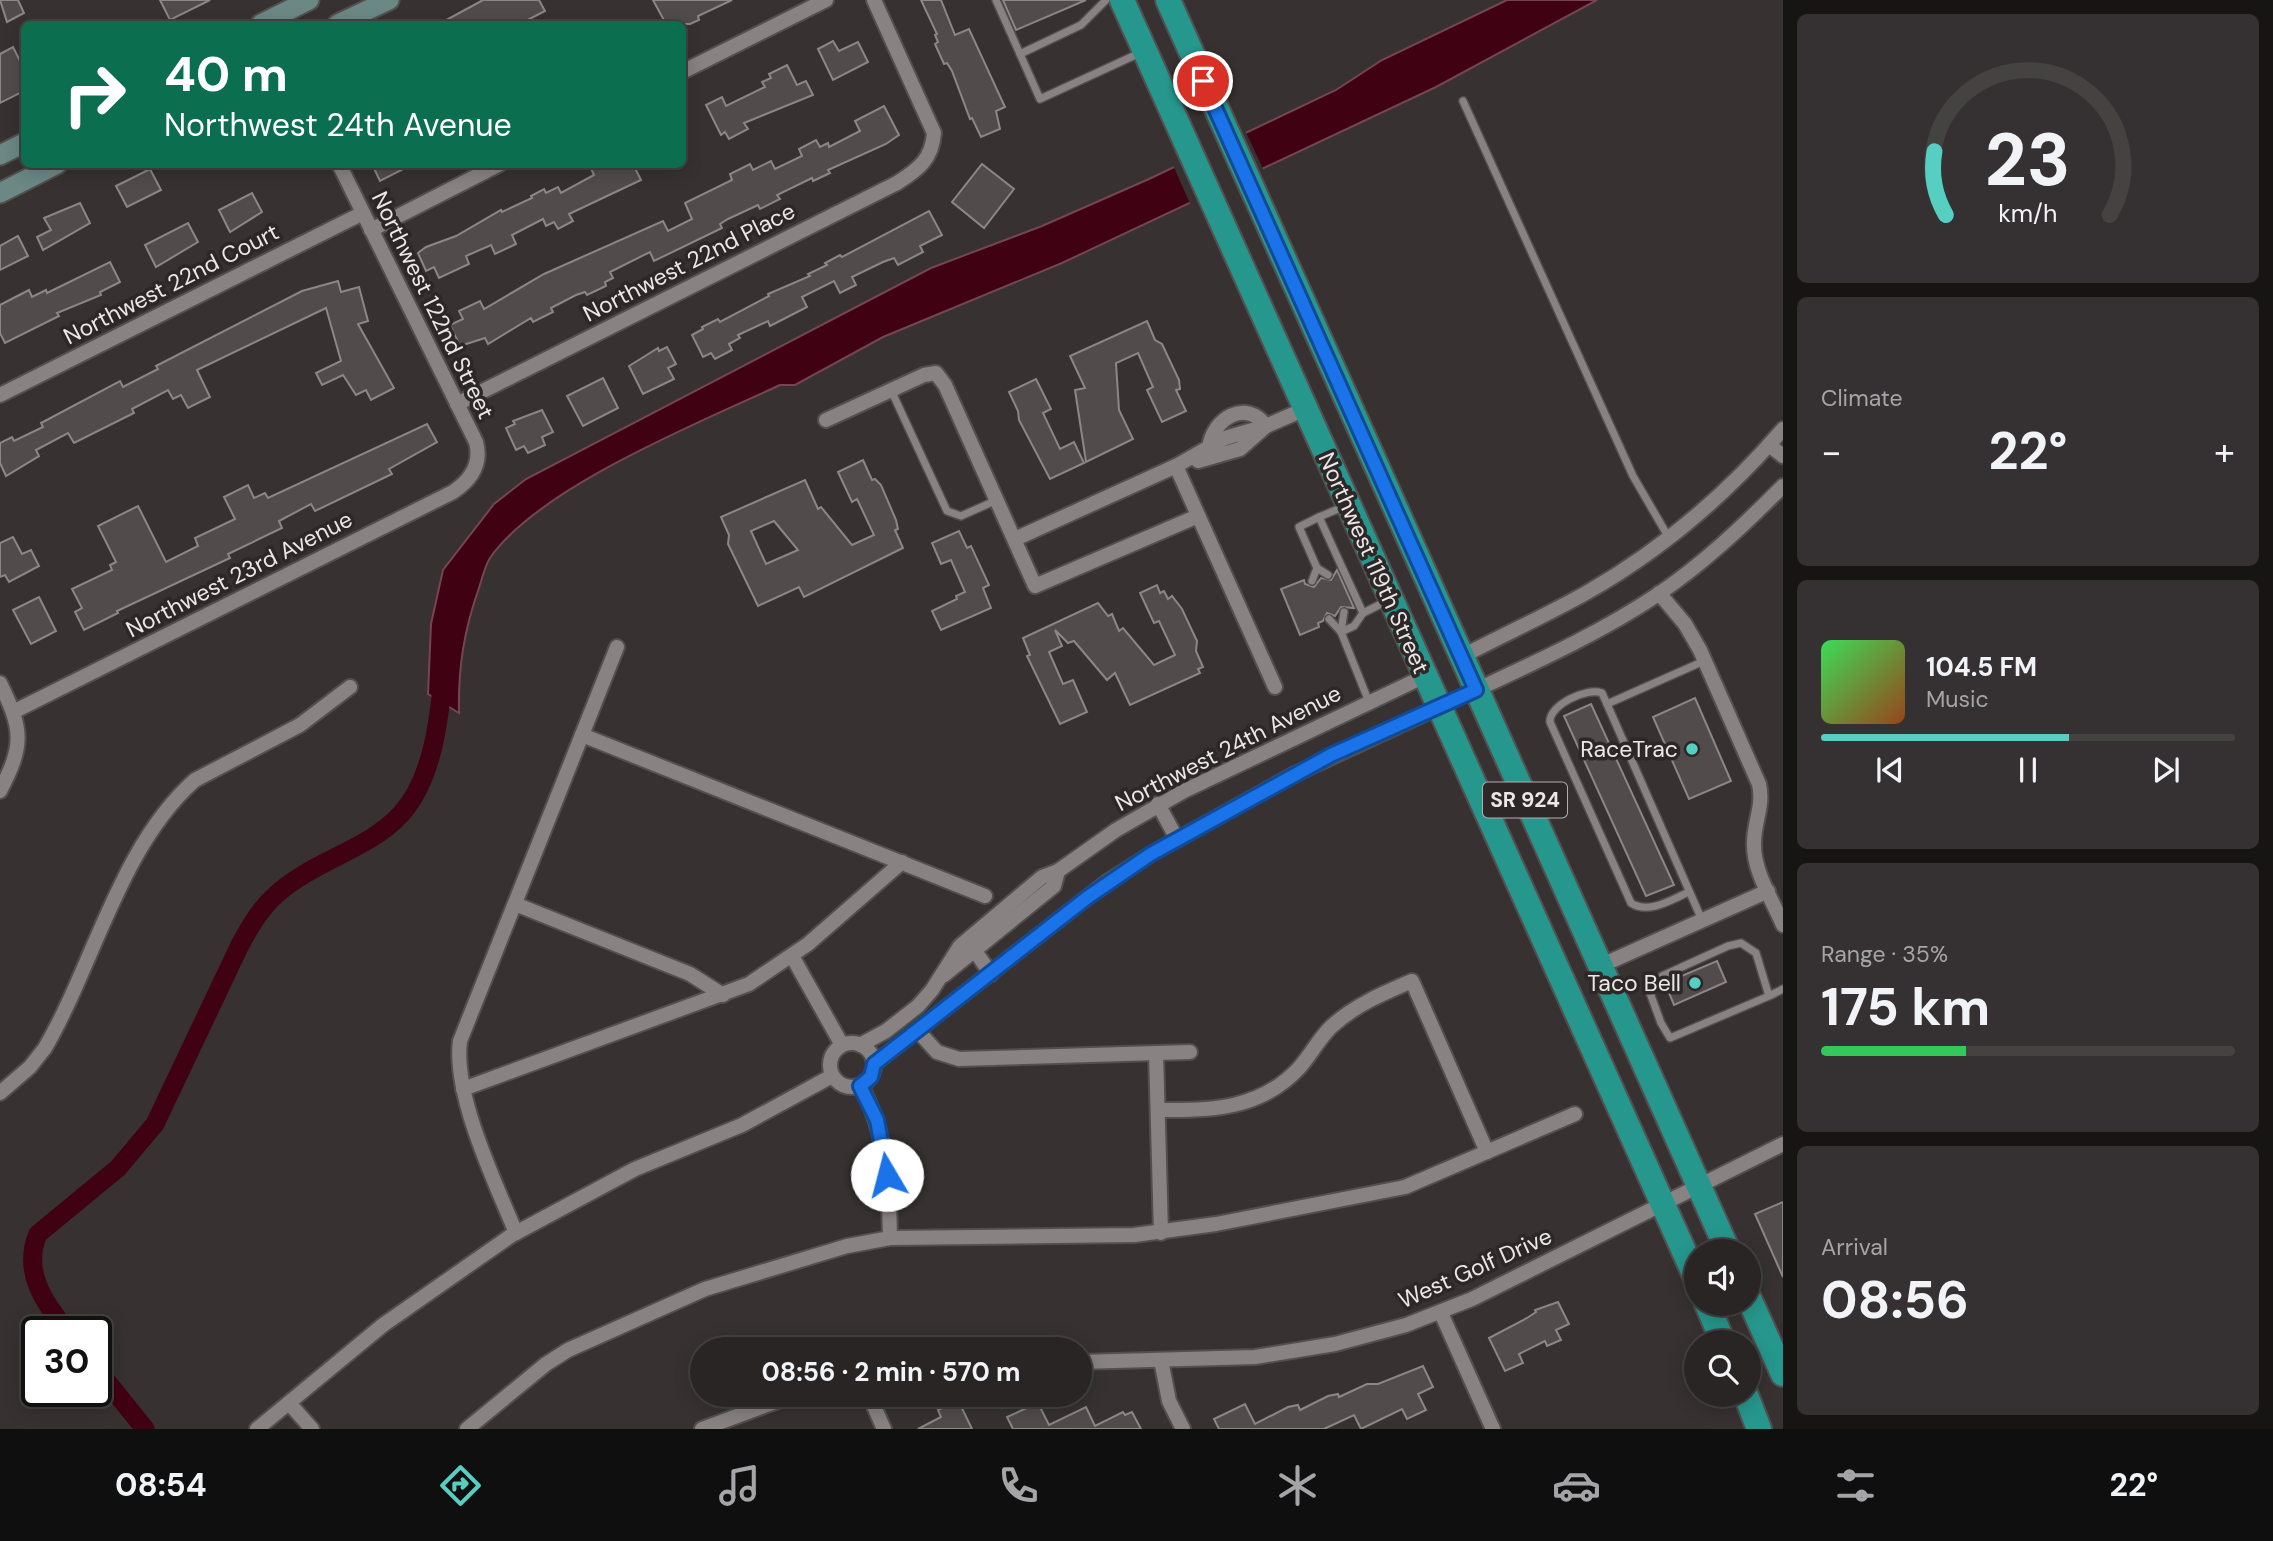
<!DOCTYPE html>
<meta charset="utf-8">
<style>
:root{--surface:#292525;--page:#353132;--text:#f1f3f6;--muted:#a5a5a7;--line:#454242;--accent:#57cec2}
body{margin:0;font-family:"DM Sans",sans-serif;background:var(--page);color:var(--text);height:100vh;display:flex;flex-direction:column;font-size:26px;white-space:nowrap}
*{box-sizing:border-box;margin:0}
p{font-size:23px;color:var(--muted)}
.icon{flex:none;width:38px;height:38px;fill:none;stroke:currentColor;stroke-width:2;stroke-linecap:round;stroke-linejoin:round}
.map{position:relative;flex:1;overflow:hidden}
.details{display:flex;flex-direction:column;gap:14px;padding:14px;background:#171414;width:490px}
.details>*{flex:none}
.hud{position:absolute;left:21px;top:21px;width:665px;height:147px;border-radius:10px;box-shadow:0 4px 18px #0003,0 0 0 2px var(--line);background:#0b6e4f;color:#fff;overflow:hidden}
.buttons{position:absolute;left:1684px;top:1239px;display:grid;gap:14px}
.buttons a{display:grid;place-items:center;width:77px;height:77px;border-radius:50%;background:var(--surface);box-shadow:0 4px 18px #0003,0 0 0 2px var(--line);font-size:35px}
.speed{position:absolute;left:21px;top:1316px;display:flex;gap:14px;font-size:35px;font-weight:700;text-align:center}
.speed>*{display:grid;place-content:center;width:91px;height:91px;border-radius:50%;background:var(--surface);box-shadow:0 4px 18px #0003,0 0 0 2px var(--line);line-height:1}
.speed .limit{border:4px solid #111;border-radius:10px;background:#fff;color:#111}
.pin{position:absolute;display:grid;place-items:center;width:60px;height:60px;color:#fff;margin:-30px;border:4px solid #fff;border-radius:50%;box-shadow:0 2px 7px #0007}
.me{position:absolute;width:77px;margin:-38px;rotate:352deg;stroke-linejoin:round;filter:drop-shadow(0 0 5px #0008)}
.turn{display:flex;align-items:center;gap:24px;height:147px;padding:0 28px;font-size:32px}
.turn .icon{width:91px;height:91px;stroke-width:2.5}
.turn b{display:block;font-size:49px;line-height:60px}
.big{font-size:52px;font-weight:700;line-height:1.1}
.details .widget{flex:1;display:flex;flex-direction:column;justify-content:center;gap:10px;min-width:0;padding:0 24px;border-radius:10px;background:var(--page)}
.details .dial{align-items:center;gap:0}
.dial svg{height:182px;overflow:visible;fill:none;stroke:var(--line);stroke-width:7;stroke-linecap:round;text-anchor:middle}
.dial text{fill:var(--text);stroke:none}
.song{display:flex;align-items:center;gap:21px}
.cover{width:84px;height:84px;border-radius:10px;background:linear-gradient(135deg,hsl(130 70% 55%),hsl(20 70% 35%))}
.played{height:7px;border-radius:4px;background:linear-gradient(90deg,var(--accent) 60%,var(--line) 60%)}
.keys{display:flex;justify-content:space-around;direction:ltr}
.heat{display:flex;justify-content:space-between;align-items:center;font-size:38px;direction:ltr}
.charge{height:10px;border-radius:5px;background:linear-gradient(90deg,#34c759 35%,var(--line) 0)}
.trip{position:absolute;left:690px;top:1337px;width:402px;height:70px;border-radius:35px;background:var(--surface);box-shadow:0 4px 18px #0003,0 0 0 2px var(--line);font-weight:700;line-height:70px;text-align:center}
.dock{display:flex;height:112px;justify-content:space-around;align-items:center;background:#100f0f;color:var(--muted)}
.dock .icon{width:49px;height:49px}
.dock .selected{color:var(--accent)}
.dock b{font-size:32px;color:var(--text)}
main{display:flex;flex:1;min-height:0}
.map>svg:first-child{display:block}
</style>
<main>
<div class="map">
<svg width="1783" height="1429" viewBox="0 0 1783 1429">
<rect width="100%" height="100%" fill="#373131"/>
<path fill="#400112" stroke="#744652" stroke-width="2" d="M1507,0H1597L1436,87L1062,263L883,337L795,385H780C701,422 539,487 490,558C485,566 482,578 479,588C464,630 458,668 459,713L428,694L431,624L443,570L494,504L526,479L931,268L1042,226L1149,179L1336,90L1382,60Z"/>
<polygon fill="#373131" points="1244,128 1264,171 1192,208 1172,163"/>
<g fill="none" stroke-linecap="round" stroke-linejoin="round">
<g stroke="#400112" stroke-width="19">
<path d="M68,1332C44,1303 22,1271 38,1234L118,1168L155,1124L239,947C251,924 263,904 284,888C320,859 370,848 401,814C432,780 439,722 443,677"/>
<polyline points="96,1368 145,1429"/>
</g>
</g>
<g fill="#524b4c" stroke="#8d8586" stroke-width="2" fill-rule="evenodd">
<polygon points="0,0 18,0 24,13 7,22"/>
<polygon points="160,0 210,0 170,20"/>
<polygon points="483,0 539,0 545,11 520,24 439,24"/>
<polygon points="653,0 732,0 698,16 699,20 690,24 666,24"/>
<polygon points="921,0 941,0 955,35 969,29 1005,107 996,111 1000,129 981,137 972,118 970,119 952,71 947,63 944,64 935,44 938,42 935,35 937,34"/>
<polygon points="1003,0 1086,0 1016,30"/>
<polygon points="833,41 839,51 858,42 868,62 833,80 818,49"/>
<polygon points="13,47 24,69 24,91 0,103 0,54"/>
<polygon points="787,65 797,85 806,81 813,95 744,123 748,129 729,139 725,132 721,135 706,105 722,97 726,106 765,87 762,82 771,78 769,74"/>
<polygon points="884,106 899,135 886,144 828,170 830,173 813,181 812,178 777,195 780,199 760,209 758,205 728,219 720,224 722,228 654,261 650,252 610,272 613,278 605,282 606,286 587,295 585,292 576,295 551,308 553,312 533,322 531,318 488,344 485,338 460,346 450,325 463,319 459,311 480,301 484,309 544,274 663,221 668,231 692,219 685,203 732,180 730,174 750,164 753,170 771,161 775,169 802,156 799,149 816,140 820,147 828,143 829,147 860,131 855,121"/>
<polygon points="372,164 413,164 380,181"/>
<polygon points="589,164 633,164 641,180 569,214 573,221 558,229 554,222 546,226 543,219 512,235 516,244 495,254 491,245 466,256 469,264 439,278 434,267 426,271 418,253 426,247 456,236 501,210 502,212 532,198 531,196 544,189 546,193 558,187 561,193 594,175"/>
<polygon points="982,164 1014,189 984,228 952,202"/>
<polygon points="150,169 161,190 127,207 116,186"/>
<polygon points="252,193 262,212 230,232 219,210"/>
<polygon points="80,203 90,223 43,250 37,237 51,230 44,218"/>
<polygon points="929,211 942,235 920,246 923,252 898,265 894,258 883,262 852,277 856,285 840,293 834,281 802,297 807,307 770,326 768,321 738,335 740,338 729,344 732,350 715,359 711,353 703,357 692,335 703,329 702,327 718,319 720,322 769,296 768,294 810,276 808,274 827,265 825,263 840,255 842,257"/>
<polygon points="188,223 198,242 156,267 145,245"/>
<polygon points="18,236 28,256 0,270 0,246"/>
<polygon points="110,262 120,282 100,292 101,295 57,313 59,316 5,343 0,333 0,305 29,290 32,297 46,290 47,293"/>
<polygon points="338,281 341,292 359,287 368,321 358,324 394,388 371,400 366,390 356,395 343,375 322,385 316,373 341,361 326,308 197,370 210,397 188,408 181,395 173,399 168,390 132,409 134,413 74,443 68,433 36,450 39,456 6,476 0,463 0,443 12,437 14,441 43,427 41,423 120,381 123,387 158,369 156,366 302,291"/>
<polygon points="1147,321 1155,340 1162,344 1179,380 1180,389 1176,390 1186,411 1162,422 1147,390 1153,387 1138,353 1116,363 1119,410 1133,439 1086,462 1075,390 1085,388 1070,356"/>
<polygon points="667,347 676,364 668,368 674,379 643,394 629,366 658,348 659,351"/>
<polygon points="603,378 618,408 583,426 567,396"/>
<polygon points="1036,379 1051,409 1043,413 1060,449 1074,442 1084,463 1050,479 1019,420 1018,411 1009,392"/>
<polygon points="542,410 553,432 542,437 545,445 528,453 524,446 516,450 506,428 515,424 513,421"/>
<polygon points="427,424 437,442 389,469 392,474 315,511 311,504 279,521 282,528 228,554 230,558 117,611 118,613 84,630 75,612 82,608 72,589 112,570 110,565 116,562 98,526 138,506 166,562 198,546 195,538 235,519 224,497 248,485 254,498 265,493 268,498"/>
<path d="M863,460L872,480L875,479L881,485L896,520L898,529L895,530L903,548L804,597L799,587L758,606L728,544L729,535L721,517L805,480L818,509L821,507L852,545L874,535L857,499L852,502L838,472ZM774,521L798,550L766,564L751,531Z"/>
<polygon points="959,531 967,548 971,546 989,585 983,588 991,608 941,630 932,611 957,599 956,596 965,592 951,560 941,564 932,543"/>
<polygon points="13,537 22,554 31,550 39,566 9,582 5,575 0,577 0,543"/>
<polygon points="1337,570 1354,608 1341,607 1335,616 1327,613 1323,621 1318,623 1319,627 1300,635 1281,589 1304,580 1305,584 1314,587 1321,578 1331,580"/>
<polygon points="1157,585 1160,593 1164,591 1168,599 1172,596 1182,609 1197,641 1196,651 1203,667 1198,669 1200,673 1130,705 1115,673 1107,680 1074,641 1068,643 1055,630 1062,646 1049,652 1063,684 1073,680 1087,712 1060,724 1027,656 1030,655 1023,638 1098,603 1108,616 1112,614 1119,631 1123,628 1154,665 1175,655 1159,621 1154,623 1140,593"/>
<polygon points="39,597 56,631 31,644 13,610"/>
<polygon points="1695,698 1731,781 1689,799 1653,717"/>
<polygon points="1591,704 1674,885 1646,896 1564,716"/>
<polygon points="1717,961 1726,982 1674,1005 1665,983"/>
<polygon points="1783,1202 1783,1277 1755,1214"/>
<polygon points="1558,1302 1569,1324 1556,1330 1561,1340 1547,1346 1545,1341 1519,1354 1523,1363 1505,1371 1489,1338 1527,1318 1536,1312 1535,1310"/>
<polygon points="1423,1366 1433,1387 1418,1394 1426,1410 1407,1419 1402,1409 1361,1429 1354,1415 1324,1429 1219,1429 1214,1419 1245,1404 1255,1424 1288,1407 1298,1405 1300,1410 1328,1396 1338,1394 1339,1397 1367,1384 1378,1384"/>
<polygon points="958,1400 972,1429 918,1429 941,1417 938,1410"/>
<polygon points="1038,1403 1049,1425 1086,1407 1095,1426 1123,1412 1125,1415 1132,1412 1141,1429 1013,1429 1007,1417"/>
</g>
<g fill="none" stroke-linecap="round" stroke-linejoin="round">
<g stroke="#544f4f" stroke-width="10">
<g id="lane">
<polyline points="996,0 1040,99 1142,52"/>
<polyline points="1020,54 1081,25 1106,0"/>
<polyline points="1463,101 1633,476 1669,538"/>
<polyline points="891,390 947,511 961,516 997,500"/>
<polyline points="1343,507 1319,517 1363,613 1354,626 1341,632 1369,702"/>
<polyline points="1317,568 1328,575"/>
<polyline points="1312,581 1317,568 1299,527 1319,517"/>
<polyline points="1363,613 1387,601"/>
<polyline points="1329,619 1341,632"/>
<polyline points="1341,632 1344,612"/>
<path d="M1607,704L1602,693C1587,687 1549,705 1550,722L1631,903C1649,915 1672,899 1689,892"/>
<polyline points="1702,920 1607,704 1704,661"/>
<polyline points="1769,996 1756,953 1741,943 1728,946 1662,976 1650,993 1661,1023 1670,1038 1769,996 1783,989"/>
</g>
</g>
<g stroke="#544f4f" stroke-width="18">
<g id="street">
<polyline points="682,72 826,0"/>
<polyline points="371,230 500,164"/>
<polyline points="0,395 363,213"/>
<path d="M457,404L897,183C919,169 932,159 934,133L874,0"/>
<polyline points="826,420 924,375 936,373 945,385 1035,586 1198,516"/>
<polyline points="1769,445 1783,456"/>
<path d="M1209,448C1212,419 1246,398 1266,426"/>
<polyline points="1198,461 1240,449 1265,427"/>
<polyline points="1176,466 1275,687"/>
<polyline points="1015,539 1176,466 1225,438 1266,426 1305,409"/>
<path d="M1659,593L1685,624L1700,650L1759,784C1764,806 1754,821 1754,843C1753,871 1772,899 1783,925"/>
<path d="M1461,657C1503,635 1545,616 1586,593C1660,551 1727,494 1783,429"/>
<path d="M0,683C23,730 24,745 0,791"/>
<path d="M1476,690C1538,661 1600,633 1657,595C1703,564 1743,526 1783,486"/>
<path d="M13,712L453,492C471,480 482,464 476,442L339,164"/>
<polyline points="582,735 985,896"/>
<polyline points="1158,804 1177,839"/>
<polyline points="515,904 690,974 723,995"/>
<polyline points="975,951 991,974"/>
<polyline points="792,956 842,1045"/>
<polyline points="1600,966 1768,891"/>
<polyline points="944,975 1054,886 1058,871"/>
<polyline points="918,1031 937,1052 959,1059 1190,1052"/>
<circle cx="852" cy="1065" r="22"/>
<polyline points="860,1045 886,1031 918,1006 932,990 960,946 1042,877 1058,871 1116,830 1184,791 1425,676"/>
<polyline points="1156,1053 1161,1233"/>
<polyline points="874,1064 1107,882 1151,854 1293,775 1439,707"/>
<path d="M861,1086C887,1134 889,1184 890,1238"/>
<polyline points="463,1089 749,984 808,944 902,862"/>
<path d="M0,1093L30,1067L45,1048C94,964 120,846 195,780L300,725L350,687"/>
<path d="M1159,1110C1211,1111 1261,1109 1299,1068C1311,1055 1319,1038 1332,1026C1355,1005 1384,993 1412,981L1487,1152"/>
<path d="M516,1233C495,1182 453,1095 460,1041L617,647"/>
<polyline points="1441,1313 1493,1429"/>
<polyline points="1161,1360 1169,1401 1183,1429"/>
<polyline points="1080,1362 1255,1357 1335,1344 1406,1325 1472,1299 1783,1144"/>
<polyline points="869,1395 884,1429"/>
<polyline points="289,1403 312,1429"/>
<polyline points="257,1429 383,1325 512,1235 635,1169 742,1125 832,1076"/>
<polyline points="467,1429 546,1364 568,1350 705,1289 847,1246 890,1238 1134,1235 1216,1224 1405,1187 1575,1114"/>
<polyline points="702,1429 794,1395"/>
</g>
</g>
<g stroke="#544f4f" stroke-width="23">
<g id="secondary">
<polyline points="261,24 309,0"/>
<polyline points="338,24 389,0"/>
<polyline points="0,155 24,143"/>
<polyline points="0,193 57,164"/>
</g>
</g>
<g stroke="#544f4f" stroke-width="28">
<g id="highway">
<polyline points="1122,0 1696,1278"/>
<polyline points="1168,0 1728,1251"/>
<polyline points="1748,1296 1783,1374"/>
<polyline points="1707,1304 1723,1342"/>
<polyline points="1746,1395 1759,1429"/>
</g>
</g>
<use href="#lane" stroke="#898282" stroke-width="7"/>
<use href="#street" stroke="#898282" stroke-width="14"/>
<use href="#secondary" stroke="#6b8885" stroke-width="19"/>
<use href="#highway" stroke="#26978d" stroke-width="24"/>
</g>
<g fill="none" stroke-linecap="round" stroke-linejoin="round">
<g stroke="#114b97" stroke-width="18">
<polyline id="route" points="887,1175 877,1120 860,1086 871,1077 874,1064 1088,897 1151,854 1331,755 1476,690 1203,81"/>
</g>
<use href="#route" stroke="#1a73e8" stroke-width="12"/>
</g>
<g fill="#57cec2" stroke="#2d2727" stroke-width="2.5">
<circle cx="1692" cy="749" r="7"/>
<circle cx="1695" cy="983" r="7"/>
</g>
<g text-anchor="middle" stroke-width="7" stroke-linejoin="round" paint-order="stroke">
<rect fill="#2d2727" stroke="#b3aeae" stroke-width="2" x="1483" y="782.5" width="84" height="35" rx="5"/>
<g font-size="21" font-weight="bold" fill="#ece8e8">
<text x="1525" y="807">SR 924</text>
</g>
<g font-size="23" fill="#ece8e8" stroke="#2d2727">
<text transform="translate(689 262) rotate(-27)" y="8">Northwest 22nd Place</text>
<text transform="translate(171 284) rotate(-27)" y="8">Northwest 22nd Court</text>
<text transform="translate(433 305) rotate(64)" y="8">Northwest 122nd Street</text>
<text transform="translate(1374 563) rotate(66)" y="8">Northwest 119th Street</text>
<text transform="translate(239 574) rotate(-27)" y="8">Northwest 23rd Avenue</text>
<text transform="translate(1228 748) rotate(-27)" y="8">Northwest 24th Avenue</text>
<text transform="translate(1475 1268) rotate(-24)" y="8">West Golf Drive</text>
</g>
<g font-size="23" fill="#ece8e8" stroke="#2d2727" text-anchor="end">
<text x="1678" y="757">RaceTrac</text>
<text x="1681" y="991">Taco Bell</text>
</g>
</g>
</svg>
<div class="buttons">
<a><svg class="icon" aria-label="sound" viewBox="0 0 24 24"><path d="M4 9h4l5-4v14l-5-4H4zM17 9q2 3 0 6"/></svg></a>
<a><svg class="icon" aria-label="search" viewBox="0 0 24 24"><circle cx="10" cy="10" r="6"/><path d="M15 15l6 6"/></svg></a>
</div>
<div class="speed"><div class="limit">30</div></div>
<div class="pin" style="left:1203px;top:81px;background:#d93025"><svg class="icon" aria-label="arrive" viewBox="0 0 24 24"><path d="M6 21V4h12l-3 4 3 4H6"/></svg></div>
<svg class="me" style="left:887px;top:1175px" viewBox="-20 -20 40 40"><circle r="19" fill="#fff"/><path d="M0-13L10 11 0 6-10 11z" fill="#1a73e8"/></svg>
<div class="trip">08:56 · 2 min · 570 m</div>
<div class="hud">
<div class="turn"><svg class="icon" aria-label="right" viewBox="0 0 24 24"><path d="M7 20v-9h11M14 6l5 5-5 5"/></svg><div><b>40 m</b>Northwest 24th Avenue</div></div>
</div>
</div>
<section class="details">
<div class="widget dial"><svg viewBox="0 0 100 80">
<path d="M14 69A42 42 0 1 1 86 69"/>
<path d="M14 69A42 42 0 0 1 9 41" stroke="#57cec2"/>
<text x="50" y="56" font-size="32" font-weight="700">23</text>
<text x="50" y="72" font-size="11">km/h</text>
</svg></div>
<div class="widget"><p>Climate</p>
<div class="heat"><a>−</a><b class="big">22°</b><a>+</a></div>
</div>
<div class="widget">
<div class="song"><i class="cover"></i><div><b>104.5 FM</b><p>Music</p></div></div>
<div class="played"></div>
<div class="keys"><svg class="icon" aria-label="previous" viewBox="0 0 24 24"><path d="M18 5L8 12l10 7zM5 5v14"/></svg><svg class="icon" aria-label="pause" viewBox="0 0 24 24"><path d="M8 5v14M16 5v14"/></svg><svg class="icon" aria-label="next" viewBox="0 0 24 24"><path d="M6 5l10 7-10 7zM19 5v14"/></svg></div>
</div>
<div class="widget"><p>Range · 35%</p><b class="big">175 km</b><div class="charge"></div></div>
<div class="widget"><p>Arrival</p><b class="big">08:56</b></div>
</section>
</main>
<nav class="dock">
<b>08:54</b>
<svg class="icon selected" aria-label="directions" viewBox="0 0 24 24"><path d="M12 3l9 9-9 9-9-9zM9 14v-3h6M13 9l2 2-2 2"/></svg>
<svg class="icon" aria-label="music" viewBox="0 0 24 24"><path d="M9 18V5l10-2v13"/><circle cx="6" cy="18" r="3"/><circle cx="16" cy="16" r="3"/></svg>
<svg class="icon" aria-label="phone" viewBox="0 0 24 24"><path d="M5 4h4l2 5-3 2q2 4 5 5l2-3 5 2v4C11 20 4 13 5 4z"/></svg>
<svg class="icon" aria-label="climate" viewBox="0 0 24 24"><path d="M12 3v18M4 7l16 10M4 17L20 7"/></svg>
<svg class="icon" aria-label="car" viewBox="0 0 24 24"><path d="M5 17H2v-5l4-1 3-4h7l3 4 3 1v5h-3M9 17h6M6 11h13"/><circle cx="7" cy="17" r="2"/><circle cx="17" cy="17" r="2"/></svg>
<svg class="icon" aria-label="filters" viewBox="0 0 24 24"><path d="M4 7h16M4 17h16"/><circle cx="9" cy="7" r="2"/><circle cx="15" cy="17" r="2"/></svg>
<b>22°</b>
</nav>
